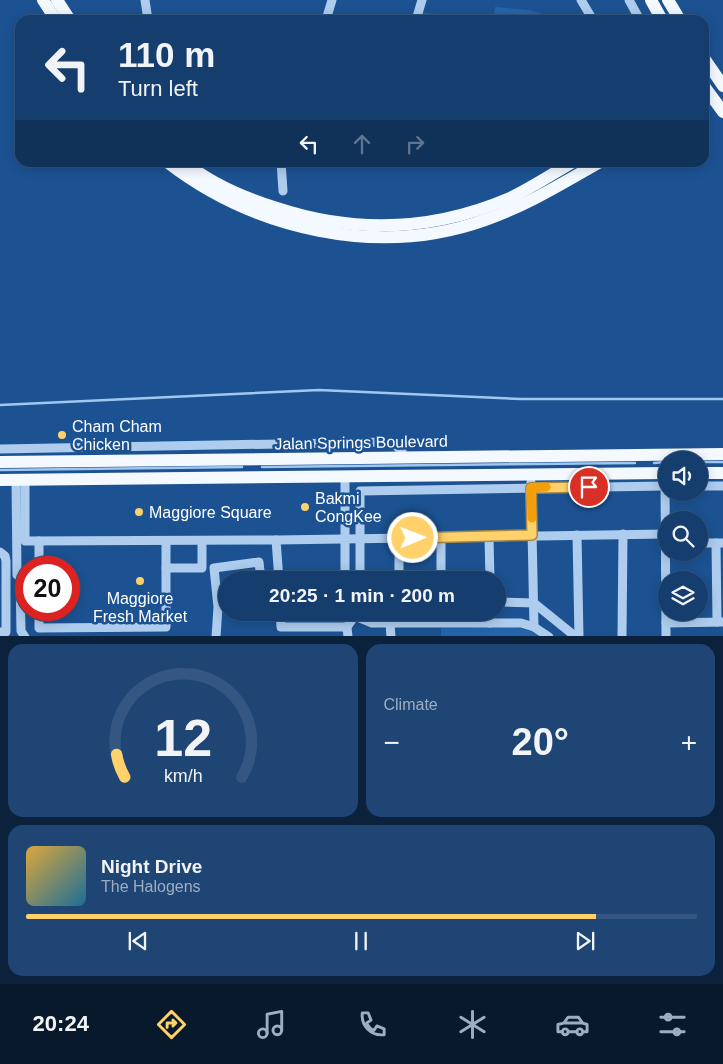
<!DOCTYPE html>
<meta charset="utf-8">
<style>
:root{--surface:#153e6e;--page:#1e4573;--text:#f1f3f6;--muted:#9daec2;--line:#345781;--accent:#ffd16a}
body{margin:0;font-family:Helvetica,sans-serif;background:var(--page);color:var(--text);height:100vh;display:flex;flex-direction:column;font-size:19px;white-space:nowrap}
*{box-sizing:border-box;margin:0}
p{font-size:16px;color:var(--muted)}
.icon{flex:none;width:28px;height:28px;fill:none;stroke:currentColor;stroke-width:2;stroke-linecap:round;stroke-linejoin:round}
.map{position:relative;height:636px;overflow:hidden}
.side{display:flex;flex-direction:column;gap:8px;padding:8px;background:#0c223c;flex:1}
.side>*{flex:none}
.top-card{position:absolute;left:15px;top:15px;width:694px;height:152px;border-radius:15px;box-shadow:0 2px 12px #0003,0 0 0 1px var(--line);background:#153e6e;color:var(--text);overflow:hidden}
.buttons{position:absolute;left:658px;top:451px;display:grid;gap:10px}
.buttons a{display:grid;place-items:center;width:50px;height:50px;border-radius:50%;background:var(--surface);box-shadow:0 2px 12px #0003,0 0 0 1px var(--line);font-size:25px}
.speed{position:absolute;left:15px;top:556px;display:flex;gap:10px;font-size:25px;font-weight:700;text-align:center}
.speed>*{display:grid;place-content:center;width:65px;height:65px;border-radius:50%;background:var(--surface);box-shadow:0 2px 12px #0003,0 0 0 1px var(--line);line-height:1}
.speed .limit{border:8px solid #d22;background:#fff;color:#111}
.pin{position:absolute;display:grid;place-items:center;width:42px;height:42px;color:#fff;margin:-21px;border:2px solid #fff;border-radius:50%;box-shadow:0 1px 5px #0007}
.me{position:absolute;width:55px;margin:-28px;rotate:89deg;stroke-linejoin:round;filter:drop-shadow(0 0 4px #0008)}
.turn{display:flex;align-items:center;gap:18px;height:105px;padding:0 20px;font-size:22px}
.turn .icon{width:65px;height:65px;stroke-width:2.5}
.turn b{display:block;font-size:35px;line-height:42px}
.lanes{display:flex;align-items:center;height:48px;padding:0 20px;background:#0003;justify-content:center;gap:25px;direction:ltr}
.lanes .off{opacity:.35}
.big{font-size:38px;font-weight:700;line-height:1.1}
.side .widget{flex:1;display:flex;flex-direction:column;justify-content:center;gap:8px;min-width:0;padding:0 18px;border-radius:15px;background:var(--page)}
.side .dial{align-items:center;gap:0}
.dial svg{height:130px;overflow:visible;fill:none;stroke:var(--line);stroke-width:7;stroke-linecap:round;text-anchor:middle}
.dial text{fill:var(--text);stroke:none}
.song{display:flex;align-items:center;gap:15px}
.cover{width:60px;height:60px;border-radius:8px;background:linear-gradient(135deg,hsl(40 70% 55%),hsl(200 70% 35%))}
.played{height:5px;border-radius:2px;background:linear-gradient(90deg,var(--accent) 85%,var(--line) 85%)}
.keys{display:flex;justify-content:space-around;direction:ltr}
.heat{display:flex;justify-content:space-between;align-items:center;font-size:28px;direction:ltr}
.side .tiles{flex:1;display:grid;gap:8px;grid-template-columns:1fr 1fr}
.widget:last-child{grid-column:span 2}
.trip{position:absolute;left:218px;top:571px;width:288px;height:50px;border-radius:25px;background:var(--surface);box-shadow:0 2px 12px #0003,0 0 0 1px var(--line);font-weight:700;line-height:50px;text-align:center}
.tab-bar{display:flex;height:80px;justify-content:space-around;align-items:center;background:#08192c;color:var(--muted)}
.tab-bar .icon{width:35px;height:35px}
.tab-bar .selected{color:var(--accent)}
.tab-bar b{font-size:22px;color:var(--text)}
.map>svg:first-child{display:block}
</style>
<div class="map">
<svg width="723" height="637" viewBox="0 0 723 637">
<rect width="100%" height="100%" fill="#1c5292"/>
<g fill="#2564ab">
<polygon points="495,7 528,10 566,20 493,20"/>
<polygon points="422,12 473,20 420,20"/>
<polygon points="516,627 530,631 539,636 441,637 441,628"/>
</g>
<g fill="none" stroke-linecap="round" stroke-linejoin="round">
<g stroke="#a0c7f0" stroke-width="2.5">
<polyline points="0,405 319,390 521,399 723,399"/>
<polyline points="699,462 723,462"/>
<polyline points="654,463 666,462"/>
<polyline points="262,467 635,463"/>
<polyline points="0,470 242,467"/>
</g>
<g stroke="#adccee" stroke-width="9">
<polyline points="145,0 148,20"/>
<polyline points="581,0 593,20"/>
<polyline points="629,0 640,20"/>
<polyline points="326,20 332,0"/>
<polyline points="416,20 422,0"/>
<polyline points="281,162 283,191"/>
<polyline points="0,449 385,442 394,444 402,451 402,458"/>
<polyline points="16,480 17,575 20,577 21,631 25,637"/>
<polyline points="25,480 25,541 276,540"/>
<polyline points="665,481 666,637"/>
<polyline points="531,482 534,627"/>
<polyline points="699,486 723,486"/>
<polyline points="577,535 579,637"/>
<polyline points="489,537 490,580"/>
<polyline points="441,538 441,580"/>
<polyline points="39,541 39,568"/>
<polyline points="699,543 723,543"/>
<polyline points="716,543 717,622"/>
<polyline points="0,552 5,556 6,561 6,632 0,632"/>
<polyline points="166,568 202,568 202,541"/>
<polyline points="279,580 276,540 665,534"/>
<polyline points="345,580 345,477"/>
<polyline points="360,580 360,491 665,486"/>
<polyline points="399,580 399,539"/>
<polyline points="496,602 534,603 576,637"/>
<polyline points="39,610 39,628 166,627 166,541"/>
<polyline points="280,612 281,627 347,627"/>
<polyline points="354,612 360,618 372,623 521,623 534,627 549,637"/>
<polyline points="490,612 490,623"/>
<polyline points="390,623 391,637"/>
<polyline points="666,623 723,622"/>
<polyline points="216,637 218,607 214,568 259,562 261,580"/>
<polyline points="348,637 347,627 356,614"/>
<polyline points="622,637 623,534"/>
</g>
<g stroke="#f4f9ff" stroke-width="12">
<polyline points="43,0 56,20"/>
<polyline points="57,0 70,20"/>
<polyline points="651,0 662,20"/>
<polyline points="668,0 680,20"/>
<polyline points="704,58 723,86"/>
<polyline points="704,86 723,112"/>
<path d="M167,162C255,230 379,258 485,220C526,206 563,183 600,162"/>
<path d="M185,162C211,184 245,198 277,208C356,234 433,231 510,198C531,188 552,174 573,162"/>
<polyline points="0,462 723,454"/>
<polyline points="699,473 723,473"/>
<polyline points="0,480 666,473"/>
</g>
</g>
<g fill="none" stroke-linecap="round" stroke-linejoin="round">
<g stroke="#a68845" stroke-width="12">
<polyline id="route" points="413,538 532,535 531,488 589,487"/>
</g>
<use href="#route" stroke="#ffd16a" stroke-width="9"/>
<polyline stroke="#f59e0b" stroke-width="9" points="532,518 531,488 546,487"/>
</g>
<g fill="#ffd16a" stroke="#1c5292" stroke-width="2">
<circle cx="62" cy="435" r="5"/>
<circle cx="305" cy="507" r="5"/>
<circle cx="139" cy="512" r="5"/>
<circle cx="140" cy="581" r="5"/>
</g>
<g text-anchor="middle" stroke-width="5" stroke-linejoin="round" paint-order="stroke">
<g font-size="16" fill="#fff" stroke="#1c5292" text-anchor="start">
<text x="72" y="432">Cham Cham<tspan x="72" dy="18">Chicken</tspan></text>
<text x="315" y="504">Bakmi<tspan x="315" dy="18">CongKee</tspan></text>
<text x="149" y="518">Maggiore Square</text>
<text x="140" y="604" text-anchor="middle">Maggiore<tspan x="140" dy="18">Fresh Market</tspan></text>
</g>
<g font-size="16" fill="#fff" stroke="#1c5292">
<text transform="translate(361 442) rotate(-1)" y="6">Jalan Springs Boulevard</text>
</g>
</g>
</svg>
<div class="buttons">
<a><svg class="icon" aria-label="sound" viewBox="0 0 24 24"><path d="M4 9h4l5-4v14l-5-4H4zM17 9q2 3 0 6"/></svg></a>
<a><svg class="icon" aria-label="search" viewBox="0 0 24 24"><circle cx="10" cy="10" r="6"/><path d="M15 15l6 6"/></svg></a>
<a><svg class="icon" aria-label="layers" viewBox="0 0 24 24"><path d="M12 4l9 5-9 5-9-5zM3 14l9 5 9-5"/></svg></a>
</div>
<div class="speed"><div class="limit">20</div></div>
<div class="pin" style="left:589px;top:487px;background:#d93025"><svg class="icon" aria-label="arrive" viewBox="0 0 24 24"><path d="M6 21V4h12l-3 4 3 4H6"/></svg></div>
<svg class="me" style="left:413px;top:538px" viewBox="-20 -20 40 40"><circle r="17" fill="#ffd16a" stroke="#fff" stroke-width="3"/><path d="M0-11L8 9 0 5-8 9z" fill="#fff"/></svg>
<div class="trip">20:25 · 1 min · 200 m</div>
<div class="top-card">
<div class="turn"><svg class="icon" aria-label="left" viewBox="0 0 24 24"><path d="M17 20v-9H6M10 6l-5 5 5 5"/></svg><div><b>110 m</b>Turn left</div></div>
<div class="lanes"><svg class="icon" aria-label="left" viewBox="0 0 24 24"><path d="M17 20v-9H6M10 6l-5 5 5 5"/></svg><svg class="icon off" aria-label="ahead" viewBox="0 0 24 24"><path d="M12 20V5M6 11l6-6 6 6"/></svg><svg class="icon off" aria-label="right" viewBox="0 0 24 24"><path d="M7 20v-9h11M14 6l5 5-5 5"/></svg></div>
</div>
</div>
<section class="side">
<div class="tiles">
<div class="widget dial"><svg viewBox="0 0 100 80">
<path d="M14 69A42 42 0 1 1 86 69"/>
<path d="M14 69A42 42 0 0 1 9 55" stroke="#ffd16a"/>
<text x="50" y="56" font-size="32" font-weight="700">12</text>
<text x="50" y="72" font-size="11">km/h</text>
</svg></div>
<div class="widget"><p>Climate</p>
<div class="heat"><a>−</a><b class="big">20°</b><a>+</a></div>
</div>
<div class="widget">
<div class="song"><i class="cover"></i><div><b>Night Drive</b><p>The Halogens</p></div></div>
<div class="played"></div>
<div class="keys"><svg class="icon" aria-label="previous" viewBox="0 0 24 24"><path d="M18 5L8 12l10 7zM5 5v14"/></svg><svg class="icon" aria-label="pause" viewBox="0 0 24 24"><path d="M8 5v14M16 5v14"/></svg><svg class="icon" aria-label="next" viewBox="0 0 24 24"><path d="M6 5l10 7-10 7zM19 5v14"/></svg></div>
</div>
</div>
</section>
<nav class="tab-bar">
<b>20:24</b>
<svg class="icon selected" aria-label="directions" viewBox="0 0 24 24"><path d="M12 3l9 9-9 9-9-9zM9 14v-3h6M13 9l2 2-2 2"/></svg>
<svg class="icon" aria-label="music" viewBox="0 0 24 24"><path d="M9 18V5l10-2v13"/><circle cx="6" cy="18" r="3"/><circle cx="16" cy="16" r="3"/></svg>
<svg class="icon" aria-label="phone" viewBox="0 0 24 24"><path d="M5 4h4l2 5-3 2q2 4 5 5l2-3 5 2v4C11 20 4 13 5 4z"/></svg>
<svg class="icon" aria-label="climate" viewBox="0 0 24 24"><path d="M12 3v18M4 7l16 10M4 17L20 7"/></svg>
<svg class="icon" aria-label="car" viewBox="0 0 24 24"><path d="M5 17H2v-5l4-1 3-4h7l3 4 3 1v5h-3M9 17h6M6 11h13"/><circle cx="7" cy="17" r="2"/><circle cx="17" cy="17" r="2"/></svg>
<svg class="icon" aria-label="filters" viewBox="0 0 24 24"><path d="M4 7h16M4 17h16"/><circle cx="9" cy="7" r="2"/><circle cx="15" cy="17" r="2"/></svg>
</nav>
